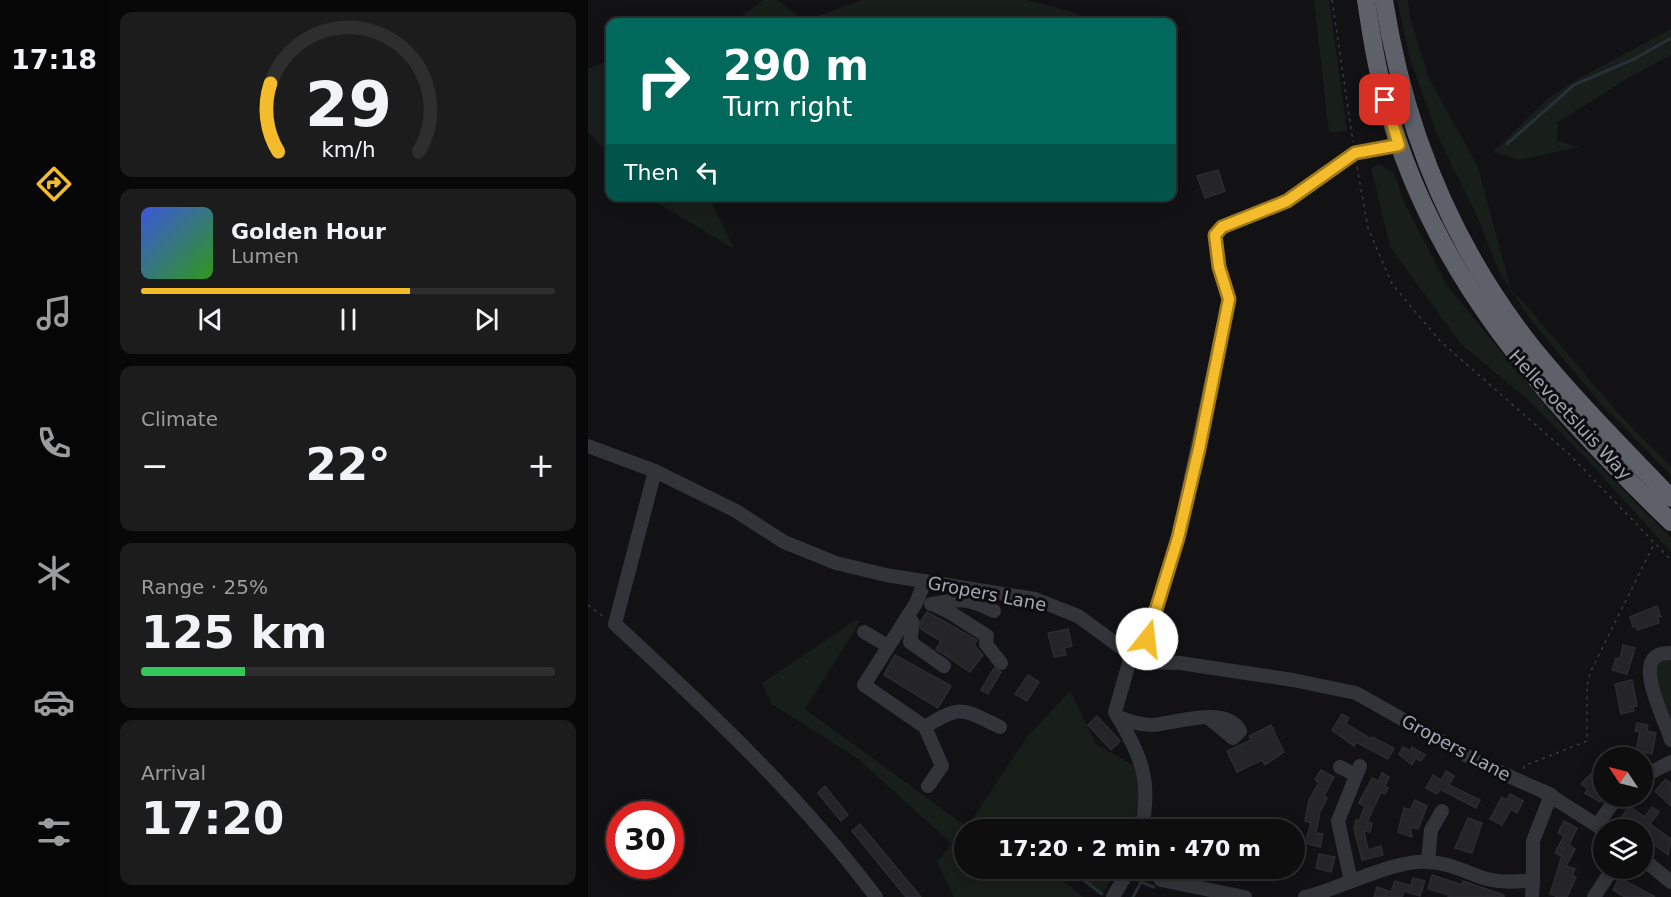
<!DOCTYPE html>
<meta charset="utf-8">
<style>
:root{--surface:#0e0e0f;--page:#1c1c1d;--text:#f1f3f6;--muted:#9b9c9e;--line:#2e2e2f;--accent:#f4bc2a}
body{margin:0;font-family:"DejaVu Sans",sans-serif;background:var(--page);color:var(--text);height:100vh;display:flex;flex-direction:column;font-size:22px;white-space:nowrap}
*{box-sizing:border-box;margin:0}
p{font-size:20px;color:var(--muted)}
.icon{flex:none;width:33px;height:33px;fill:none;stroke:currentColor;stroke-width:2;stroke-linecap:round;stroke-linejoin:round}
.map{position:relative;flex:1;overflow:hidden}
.drawer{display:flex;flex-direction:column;gap:12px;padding:12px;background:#080808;width:480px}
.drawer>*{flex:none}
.banner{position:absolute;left:18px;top:18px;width:570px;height:183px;border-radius:12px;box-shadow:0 3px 15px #0003,0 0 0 2px var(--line);background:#00695c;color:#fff;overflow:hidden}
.needle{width:39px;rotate:305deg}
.tools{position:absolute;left:1005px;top:747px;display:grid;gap:12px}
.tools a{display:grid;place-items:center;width:60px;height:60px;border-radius:50%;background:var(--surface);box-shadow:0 3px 15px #0003,0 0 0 2px var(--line);font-size:30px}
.speed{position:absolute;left:18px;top:801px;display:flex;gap:12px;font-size:30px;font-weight:700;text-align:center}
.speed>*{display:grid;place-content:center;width:78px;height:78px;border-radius:50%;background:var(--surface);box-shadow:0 3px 15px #0003,0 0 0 2px var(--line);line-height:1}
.speed .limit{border:9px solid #d22;background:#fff;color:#111}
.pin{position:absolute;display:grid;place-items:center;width:51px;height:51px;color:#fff;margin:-26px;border-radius:12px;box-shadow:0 3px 9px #0006}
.me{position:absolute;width:66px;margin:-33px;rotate:16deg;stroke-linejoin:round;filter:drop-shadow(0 0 4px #0008)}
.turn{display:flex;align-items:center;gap:21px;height:126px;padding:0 18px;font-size:27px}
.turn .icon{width:78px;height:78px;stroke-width:2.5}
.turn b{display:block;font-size:42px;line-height:51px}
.then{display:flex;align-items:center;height:57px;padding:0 18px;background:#0003;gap:12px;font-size:22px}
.big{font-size:45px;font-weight:800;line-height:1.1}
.drawer .widget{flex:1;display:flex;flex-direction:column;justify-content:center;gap:9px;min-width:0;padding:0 21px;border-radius:12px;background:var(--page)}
.drawer .dial{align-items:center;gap:0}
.dial svg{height:156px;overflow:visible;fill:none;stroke:var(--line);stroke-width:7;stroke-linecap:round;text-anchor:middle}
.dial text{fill:var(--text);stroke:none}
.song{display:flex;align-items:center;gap:18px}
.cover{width:72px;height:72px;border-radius:9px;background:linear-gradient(135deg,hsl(230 70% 55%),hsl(110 70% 35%))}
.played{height:6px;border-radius:3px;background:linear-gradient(90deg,var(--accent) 65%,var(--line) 65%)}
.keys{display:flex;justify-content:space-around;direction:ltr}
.heat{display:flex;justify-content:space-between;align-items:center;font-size:33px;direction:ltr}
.charge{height:9px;border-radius:4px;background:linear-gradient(90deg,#34c759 25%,var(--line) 0)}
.trip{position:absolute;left:366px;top:819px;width:351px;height:60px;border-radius:30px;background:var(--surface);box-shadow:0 3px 15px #0003,0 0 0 2px var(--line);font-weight:800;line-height:60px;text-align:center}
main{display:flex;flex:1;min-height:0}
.menu{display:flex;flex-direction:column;width:108px;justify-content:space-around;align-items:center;background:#060606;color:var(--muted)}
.menu .icon{width:42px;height:42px}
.menu .on{color:var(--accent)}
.menu b{font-size:27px;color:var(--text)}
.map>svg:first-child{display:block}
</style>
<main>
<nav class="menu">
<b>17:18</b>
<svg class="icon on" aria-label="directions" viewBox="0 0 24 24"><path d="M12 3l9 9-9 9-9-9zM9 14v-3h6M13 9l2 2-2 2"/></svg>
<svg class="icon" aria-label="music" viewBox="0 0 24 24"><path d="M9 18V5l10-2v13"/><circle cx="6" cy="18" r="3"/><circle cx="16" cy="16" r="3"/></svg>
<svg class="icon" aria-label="phone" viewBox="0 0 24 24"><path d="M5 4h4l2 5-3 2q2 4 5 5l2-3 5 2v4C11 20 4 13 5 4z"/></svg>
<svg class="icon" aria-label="climate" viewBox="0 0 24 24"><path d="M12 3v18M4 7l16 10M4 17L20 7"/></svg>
<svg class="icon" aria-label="car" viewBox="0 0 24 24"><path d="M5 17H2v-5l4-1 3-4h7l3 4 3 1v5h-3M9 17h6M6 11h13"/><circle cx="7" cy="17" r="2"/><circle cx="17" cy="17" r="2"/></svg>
<svg class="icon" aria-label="filters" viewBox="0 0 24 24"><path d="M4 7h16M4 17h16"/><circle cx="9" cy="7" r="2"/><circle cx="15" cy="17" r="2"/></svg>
</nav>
<section class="drawer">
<div class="widget dial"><svg viewBox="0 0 100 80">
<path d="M14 69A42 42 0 1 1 86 69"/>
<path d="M14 69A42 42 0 0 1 10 34" stroke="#f4bc2a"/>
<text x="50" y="56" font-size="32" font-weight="700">29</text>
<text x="50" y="72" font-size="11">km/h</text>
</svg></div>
<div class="widget">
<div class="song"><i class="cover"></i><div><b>Golden Hour</b><p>Lumen</p></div></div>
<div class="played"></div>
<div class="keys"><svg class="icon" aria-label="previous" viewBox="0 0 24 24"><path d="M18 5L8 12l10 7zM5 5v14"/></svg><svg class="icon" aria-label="pause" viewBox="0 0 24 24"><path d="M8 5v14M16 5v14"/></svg><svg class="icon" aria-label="next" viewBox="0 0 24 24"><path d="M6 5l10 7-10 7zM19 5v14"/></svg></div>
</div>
<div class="widget"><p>Climate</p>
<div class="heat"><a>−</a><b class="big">22°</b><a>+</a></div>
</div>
<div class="widget"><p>Range · 25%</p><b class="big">125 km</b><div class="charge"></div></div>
<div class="widget"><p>Arrival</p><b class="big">17:20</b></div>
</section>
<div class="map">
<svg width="1083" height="897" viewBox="0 0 1083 897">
<rect width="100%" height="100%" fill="#121214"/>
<g fill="#181e1a">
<polygon points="175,0 189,0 216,21 274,0 438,0 482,11 510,22 146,22"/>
<polygon points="726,0 741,0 759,131 741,133"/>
<polygon points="809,0 820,0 822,18 841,78 890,167 924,294 930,296 1032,415 1083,467 1083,475 1014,405 942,319 911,271 888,214 850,137 822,59"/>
<polygon points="1083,29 1083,55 1045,75 970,122 969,141 991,147 931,160 905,152 957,101 984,82"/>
<polygon points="22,60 22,156 0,132 0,69"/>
<polygon points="792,164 807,174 814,198 858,284 981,435 1083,538 1083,552 995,455 939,399 874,345 802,247 783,168"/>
<polygon points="60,197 121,197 146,249"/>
<polygon points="268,620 272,622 217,709 379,827 439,737 482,691 508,744 552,769 553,800 543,829 376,830 376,868 460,869 496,897 366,897 349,862 364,844 269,758 184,704 174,683"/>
<polygon points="1071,658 1083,658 1083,727 1068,690 1066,664"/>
<polygon points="480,869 529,869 514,894"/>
</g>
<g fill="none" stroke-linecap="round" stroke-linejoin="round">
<g stroke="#283037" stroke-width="3">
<polyline points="919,144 986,85 1046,59 1083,38"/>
<polyline points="480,868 514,894"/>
<polyline points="545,897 553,882 566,887"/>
</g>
</g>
<g fill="#252528" stroke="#2c2c30" stroke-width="1.5">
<polygon points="630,170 637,191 617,198 609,176"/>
<polygon points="1069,606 1073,617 1069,616 1071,623 1049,630 1048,626 1045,627 1042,617"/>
<polygon points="339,612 389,640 386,645 395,655 382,672 348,649 353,641 333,629 333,621"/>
<polygon points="480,629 484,646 476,648 478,655 466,657 460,633"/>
<polygon points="1035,645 1047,648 1039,674 1024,670 1028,658 1032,659"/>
<polygon points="307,655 363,686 350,708 296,675"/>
<polygon points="406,668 413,672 400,694 393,690"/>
<polygon points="440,675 451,682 439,701 427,694"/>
<polygon points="1044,680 1049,706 1045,707 1046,711 1033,714 1027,684"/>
<polygon points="754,714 761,718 758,723 763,727 783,739 784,737 806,748 800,759 768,742 766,746 744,730"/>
<polygon points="509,716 532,741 523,750 500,725"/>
<polygon points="1049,723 1060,725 1059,731 1068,733 1064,754 1056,752 1055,758 1047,756 1052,732 1047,731"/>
<polygon points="683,725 696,752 677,765 674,760 649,772 639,751 663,740 661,736"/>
<polygon points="815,747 822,751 824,747 837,755 833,761 828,758 824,765 811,754"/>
<polygon points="1011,766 1016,770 1016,796 1012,802 997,793 1000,789 993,784"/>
<polygon points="733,770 746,777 736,796 739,798 732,812 728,833 735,834 732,847 717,843 723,823 717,821 721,800 731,782 727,780"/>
<polygon points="858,771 866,776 861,785 892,800 888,808 852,789 849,794 838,788 845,775 853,780"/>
<polygon points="794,773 801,777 797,786 800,788 797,794 793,792 779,822 784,823 782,832 776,831 780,850 793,846 795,855 774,860 766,829 768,820 771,821 777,806 771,803 784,778 790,781"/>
<polygon points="1078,779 1083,784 1083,806 1067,791"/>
<polygon points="237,786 260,815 253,821 230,793"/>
<polygon points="922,794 935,801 929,813 923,809 914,825 902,819 914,797 919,800"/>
<polygon points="827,800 839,806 830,829 822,827 824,837 810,832 816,808 822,810"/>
<polygon points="1041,806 1057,817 1064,807 1071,812 1062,824 1083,839 1080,855 1054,835 1054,830 1048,830 1032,819"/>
<polygon points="880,818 894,823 884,853 867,848"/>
<polygon points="976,821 989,828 981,845 987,849 978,866 987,869 984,875 988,877 979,897 970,897 962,894 974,856 967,853 976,836 970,833"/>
<polygon points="272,824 333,897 318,897 264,831"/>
<polygon points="731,854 747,857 743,872 728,868"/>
<polygon points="844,875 874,885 875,881 916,895 916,897 860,897 861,895 840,889"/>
<polygon points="1032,876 1039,882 1067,897 1037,897 1025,890"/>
<polygon points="825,878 837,881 832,896 816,891 814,897 786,897 789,887 803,892 807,881 823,886"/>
</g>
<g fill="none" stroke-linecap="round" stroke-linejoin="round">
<g stroke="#393b40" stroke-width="1.5" stroke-dasharray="3 4.5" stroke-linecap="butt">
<polyline points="744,0 765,142"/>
<polyline points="769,167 780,228 804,284 852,341 981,454 1083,560"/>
<polyline points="0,605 16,617"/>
<polyline points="936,769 936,766 999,741 999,686 1002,673 1066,544"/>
<polyline points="553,874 563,877"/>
</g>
<g stroke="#333439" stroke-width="14">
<polyline points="0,446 67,471 148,511 196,542 248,563 298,575 447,599 490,616 553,662 592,663 705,680 768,693 892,763 963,795"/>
<path d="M67,471L27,624C119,709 213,797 288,897"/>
<polyline points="337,581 328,603 276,685 337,727 354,766 340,786"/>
<path d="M343,604C371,599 379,597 406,611"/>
<polyline points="344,604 363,613 399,636 398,644 413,663"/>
<polyline points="320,616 325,623 322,642 356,666"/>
<polyline points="276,632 300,646"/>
<path d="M1083,653C1038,650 1078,720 1083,740"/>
<path d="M543,656L527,712C552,753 565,781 553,830"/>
<polyline points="553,662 590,538 641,299 631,267 627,235 634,227 699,201 767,153 811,145"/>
<path d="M530,717C541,721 552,725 563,725C585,724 639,704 652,731L645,738L621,718"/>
<path d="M337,727C374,704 374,709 412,727"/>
<polyline points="752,767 768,775"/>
<polyline points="1054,777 1083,762"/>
<polyline points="955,791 1016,830"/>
<polyline points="1009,825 1030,796"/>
<polyline points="1054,858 1083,882"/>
<polyline points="840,862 843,830 854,811"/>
<polyline points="573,880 657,897"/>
<polyline points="763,881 750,821 772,766"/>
<polyline points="525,897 542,868"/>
<path d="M717,897C753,889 805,859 841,862C862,863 879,873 899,879C915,883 929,882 945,880V841L963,795"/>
<polyline points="944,897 945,880"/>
<polyline points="1006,897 1025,868"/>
</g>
<g stroke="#5f616a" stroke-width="18">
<path d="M778,0C783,33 788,66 797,98C842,272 957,400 1083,522"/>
<path d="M796,0C816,127 864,246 944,347C987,400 1036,449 1083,498"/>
</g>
</g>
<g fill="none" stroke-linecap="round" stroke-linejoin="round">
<g stroke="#9f7a1b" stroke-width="15">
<polyline id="route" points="559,639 590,538 611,449 641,299 631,267 627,235 634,227 699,201 767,153 811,145 797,100"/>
</g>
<use href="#route" stroke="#f4bc2a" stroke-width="10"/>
</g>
<g text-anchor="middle" stroke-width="6" stroke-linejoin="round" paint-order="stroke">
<g font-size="18" fill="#a3a8b4" stroke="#0d0d0f">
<text transform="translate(982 415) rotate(47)" y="6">Hellevoetsluis Way</text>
<text transform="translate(399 594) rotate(11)" y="6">Gropers Lane</text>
<text transform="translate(868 748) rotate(28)" y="6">Gropers Lane</text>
</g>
</g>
</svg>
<div class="tools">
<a><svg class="needle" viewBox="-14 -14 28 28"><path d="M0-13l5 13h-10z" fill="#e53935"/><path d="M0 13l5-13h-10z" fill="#9b9c9e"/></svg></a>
<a><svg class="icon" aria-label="layers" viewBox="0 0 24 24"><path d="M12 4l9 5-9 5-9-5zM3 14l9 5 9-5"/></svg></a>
</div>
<div class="speed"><div class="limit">30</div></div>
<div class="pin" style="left:797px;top:100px;background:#d93025"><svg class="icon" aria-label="arrive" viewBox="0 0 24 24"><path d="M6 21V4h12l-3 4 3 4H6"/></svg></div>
<svg class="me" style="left:559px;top:639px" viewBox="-20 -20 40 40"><circle r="19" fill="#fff"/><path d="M0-13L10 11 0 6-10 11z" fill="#f4bc2a"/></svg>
<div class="trip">17:20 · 2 min · 470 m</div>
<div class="banner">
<div class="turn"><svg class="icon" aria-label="right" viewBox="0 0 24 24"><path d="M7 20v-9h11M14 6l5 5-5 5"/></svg><div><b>290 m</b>Turn right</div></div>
<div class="then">Then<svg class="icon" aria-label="left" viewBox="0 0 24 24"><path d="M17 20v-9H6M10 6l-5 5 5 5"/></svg></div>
</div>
</div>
</main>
